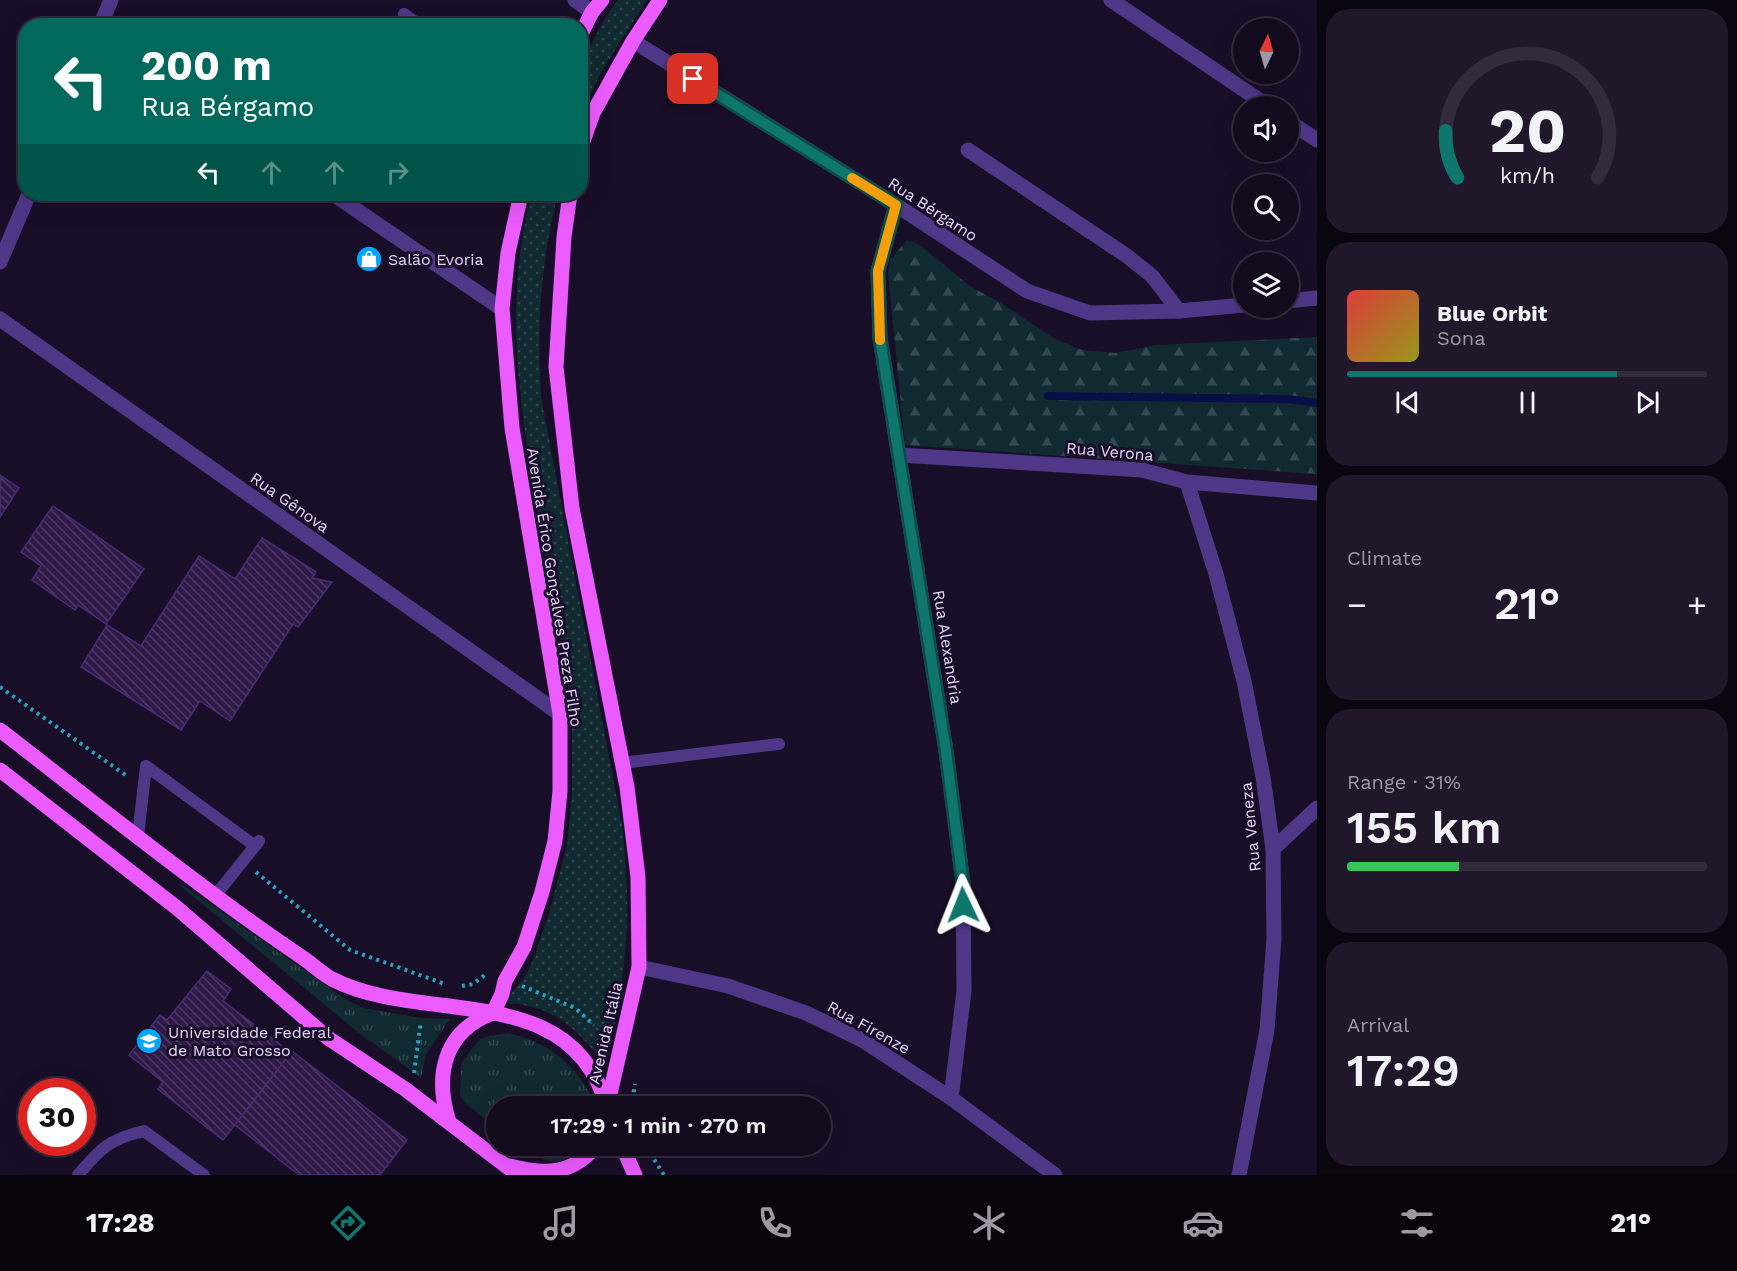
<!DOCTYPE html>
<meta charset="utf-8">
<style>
:root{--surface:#130a1d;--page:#20182a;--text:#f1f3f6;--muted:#9d9aa4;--line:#322b3b;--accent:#0f766e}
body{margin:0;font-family:"Work Sans",sans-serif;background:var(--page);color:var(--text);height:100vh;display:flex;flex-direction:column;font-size:22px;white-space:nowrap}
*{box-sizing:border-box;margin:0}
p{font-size:20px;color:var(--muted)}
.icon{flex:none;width:33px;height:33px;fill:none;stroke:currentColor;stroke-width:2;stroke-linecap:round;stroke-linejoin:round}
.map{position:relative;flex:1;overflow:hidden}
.panel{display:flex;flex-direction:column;gap:9px;padding:9px;background:#0a0610;width:420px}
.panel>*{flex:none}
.guide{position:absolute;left:18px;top:18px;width:570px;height:183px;border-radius:24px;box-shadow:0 6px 24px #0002,0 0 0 2px var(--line);background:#00695c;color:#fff;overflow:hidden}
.needle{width:39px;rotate:5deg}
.fabs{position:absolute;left:1233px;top:18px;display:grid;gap:12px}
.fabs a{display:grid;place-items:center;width:66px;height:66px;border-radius:50%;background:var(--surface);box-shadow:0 6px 24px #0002,0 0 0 2px var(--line);font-size:30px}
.speed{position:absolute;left:18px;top:1078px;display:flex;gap:12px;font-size:30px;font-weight:700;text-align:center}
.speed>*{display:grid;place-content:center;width:78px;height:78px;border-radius:50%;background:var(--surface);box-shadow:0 6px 24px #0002,0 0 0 2px var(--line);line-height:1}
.speed .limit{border:9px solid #d22;background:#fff;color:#111}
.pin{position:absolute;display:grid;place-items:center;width:51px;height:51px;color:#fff;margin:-26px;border-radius:12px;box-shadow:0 3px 9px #0006}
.me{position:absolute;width:66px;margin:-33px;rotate:358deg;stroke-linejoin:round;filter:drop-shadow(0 0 4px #0008)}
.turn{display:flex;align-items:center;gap:21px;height:126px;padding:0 24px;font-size:27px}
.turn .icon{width:78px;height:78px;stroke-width:2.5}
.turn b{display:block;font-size:42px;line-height:51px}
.lanes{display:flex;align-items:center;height:57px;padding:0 24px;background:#0003;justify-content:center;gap:30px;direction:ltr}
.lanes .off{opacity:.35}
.big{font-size:45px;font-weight:600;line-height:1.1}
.panel .card{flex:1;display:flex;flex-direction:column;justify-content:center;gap:9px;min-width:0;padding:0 21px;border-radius:24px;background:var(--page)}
.panel .dial{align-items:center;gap:0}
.dial svg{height:156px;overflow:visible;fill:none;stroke:var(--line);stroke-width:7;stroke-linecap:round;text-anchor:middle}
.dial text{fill:var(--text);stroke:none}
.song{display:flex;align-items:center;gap:18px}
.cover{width:72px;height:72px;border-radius:9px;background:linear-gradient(135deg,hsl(0 70% 55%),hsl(60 70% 35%))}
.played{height:6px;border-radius:3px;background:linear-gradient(90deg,var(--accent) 75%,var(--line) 75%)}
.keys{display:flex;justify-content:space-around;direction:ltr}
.heat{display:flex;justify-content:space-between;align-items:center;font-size:33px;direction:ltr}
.charge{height:9px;border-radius:4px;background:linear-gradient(90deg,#34c759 31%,var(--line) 0)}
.trip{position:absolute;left:486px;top:1096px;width:345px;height:60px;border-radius:30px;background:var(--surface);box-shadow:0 6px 24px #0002,0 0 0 2px var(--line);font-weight:600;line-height:60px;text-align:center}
.tab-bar{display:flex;height:96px;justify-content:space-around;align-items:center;background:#08040c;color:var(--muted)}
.tab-bar .icon{width:42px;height:42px}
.tab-bar .on{color:var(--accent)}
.tab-bar b{font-size:27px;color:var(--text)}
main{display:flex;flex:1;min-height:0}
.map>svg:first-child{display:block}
</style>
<main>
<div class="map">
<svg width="1317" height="1175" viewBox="0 0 1317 1175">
<defs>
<pattern id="grass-tufts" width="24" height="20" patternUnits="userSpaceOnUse" patternTransform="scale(1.5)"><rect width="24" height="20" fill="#112a31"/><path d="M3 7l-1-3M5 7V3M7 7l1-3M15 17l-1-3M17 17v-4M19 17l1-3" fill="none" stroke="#344850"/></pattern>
<pattern id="forest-firs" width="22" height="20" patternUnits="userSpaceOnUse" patternTransform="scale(1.5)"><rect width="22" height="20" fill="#112a31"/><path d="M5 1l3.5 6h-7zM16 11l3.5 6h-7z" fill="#344850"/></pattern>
<pattern id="park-dots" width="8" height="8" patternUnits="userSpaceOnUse" patternTransform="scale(1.5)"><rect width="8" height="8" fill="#112a31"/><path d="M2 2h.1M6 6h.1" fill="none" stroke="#344850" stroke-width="1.8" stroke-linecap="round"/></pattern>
<pattern id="building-back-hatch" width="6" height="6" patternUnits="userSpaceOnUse" patternTransform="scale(1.5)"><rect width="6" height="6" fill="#2f1949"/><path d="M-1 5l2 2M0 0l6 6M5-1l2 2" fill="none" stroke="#4d3a64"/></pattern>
</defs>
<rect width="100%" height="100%" fill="#190e27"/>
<g fill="url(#grass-tufts)">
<polygon points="178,884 182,884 345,999 363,1008 421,1018 450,1019 426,1054 421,1078 354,1029"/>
<path d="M509,1033C553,1045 575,1063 596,1105L595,1107H496V1127L466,1104L460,1096L461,1064L472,1049L479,1040L488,1036Z"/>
<path d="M522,1146H582C562,1170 544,1163 522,1146Z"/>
</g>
<polygon fill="url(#forest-firs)" points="906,241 914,242 923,248 971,287 1001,303 1055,339 1082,350 1115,353 1157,345 1317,337 1317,474 905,445 888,273 890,260"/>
<g fill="url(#park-dots)">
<polygon points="618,0 647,0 601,72 581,115 581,63 605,18"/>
<path d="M532,194H558C540,266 537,323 541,397L623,831C626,868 629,905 626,942C623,984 615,1025 606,1066C577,1029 554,1004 503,1003L524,978L531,965L548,917L567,846L572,794V731L570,695C558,626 545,557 534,488C517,388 505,293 532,194Z"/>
</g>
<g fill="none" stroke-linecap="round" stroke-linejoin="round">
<polyline stroke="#080f46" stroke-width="8" points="1048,396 1287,399 1317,403"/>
</g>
<g fill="url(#building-back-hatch)" stroke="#4c2a76" stroke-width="1.5">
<polygon points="0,475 19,488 0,517"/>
<polygon points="53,506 144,569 106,624 78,605 75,610 32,580 41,566 21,552"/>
<polygon points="262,538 316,572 312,578 332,582 298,627 293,624 230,721 200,701 181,730 81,667 107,625 141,646 199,556 235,579"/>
<polygon points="207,971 231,989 223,1001 291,1053 223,1140 158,1089 163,1082 129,1055 160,1015 167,1020"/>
<polygon points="292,1051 407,1140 380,1175 299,1175 235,1125"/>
</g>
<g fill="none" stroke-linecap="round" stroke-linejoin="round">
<g stroke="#2aa1bd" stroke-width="4" stroke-dasharray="3 4.5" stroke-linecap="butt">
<polyline points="0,687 127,776"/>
<polyline points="256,872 350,950 445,984"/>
<polyline points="462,986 473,984 486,974"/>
<polyline points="522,986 575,1008 594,1025"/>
<polyline points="414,1073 421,1021"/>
<polyline points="631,1107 635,1084"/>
<polyline points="646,1147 664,1175"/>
</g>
<g stroke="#4f3788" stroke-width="12">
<polyline points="404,14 421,26"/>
<polyline points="622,763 779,744"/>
<polyline points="138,836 146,766 255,846"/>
<polyline points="215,896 259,841"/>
<path d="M78,1175C100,1149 109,1139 144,1131L204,1175"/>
</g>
<g stroke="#4f3788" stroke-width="15">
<polyline points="575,0 592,12"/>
<polyline points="1111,0 1268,106"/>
<polyline points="100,26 111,0"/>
<polyline points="633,41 896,205 1027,291 1090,313 1179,311 1244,305"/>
<polyline points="1288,121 1317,140"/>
<polyline points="968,150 1127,256 1152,276 1179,311"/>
<polyline points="333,194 502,309"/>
<polyline points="896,205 878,271 880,338 946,751 963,883 964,991 951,1098"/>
<polyline points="0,262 29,194"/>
<polyline points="1288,301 1317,298"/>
<polyline points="0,319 560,714"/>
<polyline points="899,455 1142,470 1187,482 1317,493"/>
<polyline points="1187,482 1216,574 1244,681 1263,777 1273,849 1274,939 1267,1030 1239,1175"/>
<polyline points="1273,849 1317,808"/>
<polyline points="639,967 728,986 806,1013 862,1040 951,1098 1055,1175"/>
</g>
<g stroke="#eb5bff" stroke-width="15">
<polyline points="580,36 592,12 602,0"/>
<polyline points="580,150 593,113 633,41 660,0"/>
<polyline points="570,194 564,237 556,367 572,508 627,787 638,877 639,967 607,1107"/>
<path d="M0,730C83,794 165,860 250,921C268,934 287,947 306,960C314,966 323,974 332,979C422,1026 572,978 607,1107"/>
<polyline points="0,770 177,908 328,1038 405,1089 518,1175"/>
<polyline points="493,1013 502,994 505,981 524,947 542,892 555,841 560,791 560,714 512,428 502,309 508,253 521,194"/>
<path d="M449,1122C434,1075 444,1031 493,1013"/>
<polyline points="622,1146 635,1175"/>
<path d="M510,1166C545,1175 572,1175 596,1146"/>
</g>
</g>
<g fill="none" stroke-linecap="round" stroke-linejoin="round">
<g stroke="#0a4d48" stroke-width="15">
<polyline id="route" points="693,79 896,205 878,271 880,338 946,751 963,884 963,905"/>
</g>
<use href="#route" stroke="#0f766e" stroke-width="10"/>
<polyline stroke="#f59e0b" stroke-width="10" points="852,178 896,205 878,271 880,340"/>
</g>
<defs>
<g id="shop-disc" transform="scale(1.35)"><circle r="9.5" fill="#00a5ff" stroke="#190e27"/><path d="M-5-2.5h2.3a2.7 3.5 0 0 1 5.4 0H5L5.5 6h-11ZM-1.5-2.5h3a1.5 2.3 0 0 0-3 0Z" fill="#fff"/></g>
<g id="university-disc" transform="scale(1.35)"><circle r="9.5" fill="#00a5ff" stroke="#190e27"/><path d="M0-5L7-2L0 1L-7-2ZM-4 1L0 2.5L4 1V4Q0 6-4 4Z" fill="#fff"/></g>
</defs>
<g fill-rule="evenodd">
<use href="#shop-disc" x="369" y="259"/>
<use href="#university-disc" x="149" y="1041"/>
</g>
<g text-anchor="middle" stroke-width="6" stroke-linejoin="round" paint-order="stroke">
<g font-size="16" fill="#e4d4ff" stroke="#190e27">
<text transform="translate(933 209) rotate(33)" y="6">Rua Bérgamo</text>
<text transform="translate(1110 451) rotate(5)" y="6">Rua Verona</text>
<text transform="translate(290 502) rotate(35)" y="6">Rua Gênova</text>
<text transform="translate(555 587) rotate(81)" y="6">Avenida Érico Gonçalves Preza Filho</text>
<text transform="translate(948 647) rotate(81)" y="6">Rua Alexandria</text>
<text transform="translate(1250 827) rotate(-96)" y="6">Rua Veneza</text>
<text transform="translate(869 1027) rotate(29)" y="6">Rua Firenze</text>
<text transform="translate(605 1033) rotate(-77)" y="6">Avenida Itália</text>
</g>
<g font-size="16" fill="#e4d4ff" stroke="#190e27" text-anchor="start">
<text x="388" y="265">Salão Evoria</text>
<text x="168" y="1038">Universidade Federal<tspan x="168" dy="18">de Mato Grosso</tspan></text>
</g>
</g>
</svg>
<div class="fabs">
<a><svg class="needle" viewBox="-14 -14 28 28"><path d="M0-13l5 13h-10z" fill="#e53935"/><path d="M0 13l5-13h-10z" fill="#9d9aa4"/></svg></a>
<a><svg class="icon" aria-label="sound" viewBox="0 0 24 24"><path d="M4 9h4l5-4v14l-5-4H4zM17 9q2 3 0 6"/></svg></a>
<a><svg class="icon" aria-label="search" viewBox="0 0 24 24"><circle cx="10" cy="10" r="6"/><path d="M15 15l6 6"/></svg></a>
<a><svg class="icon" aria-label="layers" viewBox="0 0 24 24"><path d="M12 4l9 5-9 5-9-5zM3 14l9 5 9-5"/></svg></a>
</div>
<div class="speed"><div class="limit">30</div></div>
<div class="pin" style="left:693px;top:79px;background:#d93025"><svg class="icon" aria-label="arrive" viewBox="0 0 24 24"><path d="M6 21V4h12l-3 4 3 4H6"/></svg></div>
<svg class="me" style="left:963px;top:905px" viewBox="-20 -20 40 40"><path d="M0-17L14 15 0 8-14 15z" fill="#0f766e" stroke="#fff" stroke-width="4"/></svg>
<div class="trip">17:29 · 1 min · 270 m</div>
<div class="guide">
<div class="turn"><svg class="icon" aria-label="left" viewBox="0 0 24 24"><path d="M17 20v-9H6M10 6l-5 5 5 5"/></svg><div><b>200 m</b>Rua Bérgamo</div></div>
<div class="lanes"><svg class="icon" aria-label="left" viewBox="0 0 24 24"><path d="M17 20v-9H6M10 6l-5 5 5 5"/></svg><svg class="icon off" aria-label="ahead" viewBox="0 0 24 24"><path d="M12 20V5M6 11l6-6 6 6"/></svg><svg class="icon off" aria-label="ahead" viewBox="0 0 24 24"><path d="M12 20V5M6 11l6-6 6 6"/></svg><svg class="icon off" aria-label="right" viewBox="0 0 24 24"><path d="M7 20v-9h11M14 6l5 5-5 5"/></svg></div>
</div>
</div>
<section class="panel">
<div class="card dial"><svg viewBox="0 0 100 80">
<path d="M14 69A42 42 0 1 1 86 69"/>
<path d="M14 69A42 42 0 0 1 8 45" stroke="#0f766e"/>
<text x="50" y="56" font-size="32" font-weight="700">20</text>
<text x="50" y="72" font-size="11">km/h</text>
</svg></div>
<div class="card">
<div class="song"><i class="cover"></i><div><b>Blue Orbit</b><p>Sona</p></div></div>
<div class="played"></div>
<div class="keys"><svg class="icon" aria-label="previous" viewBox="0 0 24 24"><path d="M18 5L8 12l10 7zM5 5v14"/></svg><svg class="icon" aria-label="pause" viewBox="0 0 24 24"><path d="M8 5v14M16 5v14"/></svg><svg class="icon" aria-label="next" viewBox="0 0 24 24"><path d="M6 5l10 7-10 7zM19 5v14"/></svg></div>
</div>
<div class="card"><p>Climate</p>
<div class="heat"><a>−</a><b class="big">21°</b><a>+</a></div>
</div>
<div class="card"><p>Range · 31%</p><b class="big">155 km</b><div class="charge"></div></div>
<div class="card"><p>Arrival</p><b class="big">17:29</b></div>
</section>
</main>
<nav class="tab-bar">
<b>17:28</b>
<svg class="icon on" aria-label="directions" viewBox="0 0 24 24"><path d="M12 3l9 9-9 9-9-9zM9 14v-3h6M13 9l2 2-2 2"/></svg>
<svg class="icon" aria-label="music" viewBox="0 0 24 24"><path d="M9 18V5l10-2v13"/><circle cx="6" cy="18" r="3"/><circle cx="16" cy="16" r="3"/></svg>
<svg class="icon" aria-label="phone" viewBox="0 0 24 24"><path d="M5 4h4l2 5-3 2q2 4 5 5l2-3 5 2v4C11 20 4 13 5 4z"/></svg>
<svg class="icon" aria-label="climate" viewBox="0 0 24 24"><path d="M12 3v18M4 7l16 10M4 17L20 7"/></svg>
<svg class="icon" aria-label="car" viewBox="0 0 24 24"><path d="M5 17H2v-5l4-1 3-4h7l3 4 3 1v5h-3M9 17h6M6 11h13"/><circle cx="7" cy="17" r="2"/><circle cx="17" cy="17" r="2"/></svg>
<svg class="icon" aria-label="filters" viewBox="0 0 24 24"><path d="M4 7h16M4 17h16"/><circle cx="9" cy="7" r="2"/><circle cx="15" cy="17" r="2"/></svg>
<b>21°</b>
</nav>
